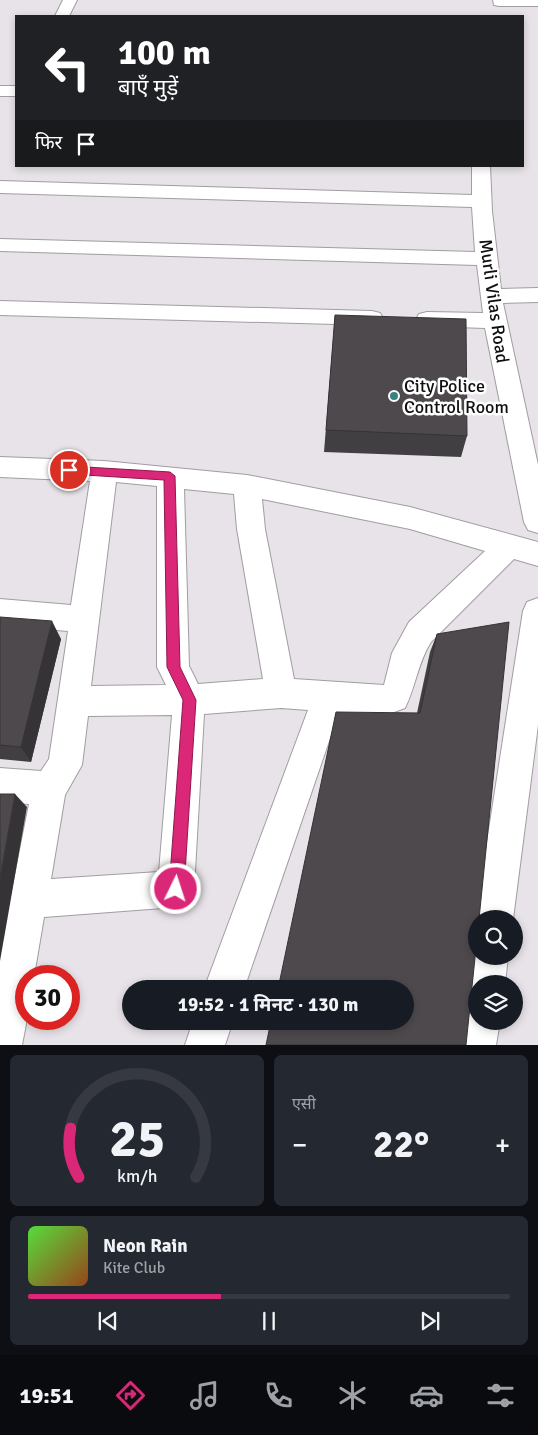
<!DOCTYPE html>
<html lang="hi">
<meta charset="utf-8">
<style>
:root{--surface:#171b24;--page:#242831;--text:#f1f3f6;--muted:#9ea1a6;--line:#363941;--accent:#db2777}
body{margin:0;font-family:Signika,"Noto Sans Devanagari",sans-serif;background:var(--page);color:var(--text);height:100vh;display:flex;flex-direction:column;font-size:19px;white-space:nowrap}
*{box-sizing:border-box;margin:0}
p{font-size:16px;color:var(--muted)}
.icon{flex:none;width:28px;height:28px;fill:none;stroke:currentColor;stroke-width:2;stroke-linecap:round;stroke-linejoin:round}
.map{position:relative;height:1045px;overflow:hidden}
.side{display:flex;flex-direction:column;gap:10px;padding:10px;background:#0d0f14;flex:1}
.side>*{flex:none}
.banner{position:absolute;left:15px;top:15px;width:509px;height:152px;border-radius:0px;box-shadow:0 2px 8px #0003;background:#202124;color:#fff;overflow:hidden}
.fabs{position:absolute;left:468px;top:910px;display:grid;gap:10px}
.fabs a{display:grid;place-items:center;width:55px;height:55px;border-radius:50%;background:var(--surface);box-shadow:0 2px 8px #0003;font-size:25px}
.speed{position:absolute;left:15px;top:965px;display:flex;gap:10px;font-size:25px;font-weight:700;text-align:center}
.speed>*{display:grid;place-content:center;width:65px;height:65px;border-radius:50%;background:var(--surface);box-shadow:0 2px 8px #0003;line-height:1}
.speed .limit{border:8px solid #d22;background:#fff;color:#111}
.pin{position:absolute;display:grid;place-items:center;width:42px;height:42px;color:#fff;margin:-21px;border:2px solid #fff;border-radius:50%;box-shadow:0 1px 5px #0007}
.me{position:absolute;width:55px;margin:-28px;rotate:4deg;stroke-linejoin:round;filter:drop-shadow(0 0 4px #0008)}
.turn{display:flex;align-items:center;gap:18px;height:105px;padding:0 20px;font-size:22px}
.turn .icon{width:65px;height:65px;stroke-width:2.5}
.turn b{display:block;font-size:35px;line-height:42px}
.then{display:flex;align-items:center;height:48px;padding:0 20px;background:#0003;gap:10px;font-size:19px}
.big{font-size:38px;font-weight:700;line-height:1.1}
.side .card{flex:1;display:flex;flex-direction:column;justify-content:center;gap:8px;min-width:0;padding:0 18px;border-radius:8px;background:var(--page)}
.side .dial{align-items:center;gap:0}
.dial svg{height:130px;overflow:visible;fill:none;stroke:var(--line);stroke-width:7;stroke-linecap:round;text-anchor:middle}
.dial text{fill:var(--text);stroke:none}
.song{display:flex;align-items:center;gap:15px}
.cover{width:60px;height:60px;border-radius:8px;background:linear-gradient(135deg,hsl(110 70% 55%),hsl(20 70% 35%))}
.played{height:5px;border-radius:2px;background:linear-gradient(90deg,var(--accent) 40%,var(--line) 40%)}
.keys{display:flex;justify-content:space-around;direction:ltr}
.heat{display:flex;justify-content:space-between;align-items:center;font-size:28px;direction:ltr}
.side .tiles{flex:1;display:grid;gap:10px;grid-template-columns:1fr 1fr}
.card:last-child{grid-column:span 2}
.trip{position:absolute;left:122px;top:980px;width:292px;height:50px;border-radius:25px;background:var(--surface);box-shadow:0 2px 8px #0003;font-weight:700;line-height:50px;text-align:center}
.tabs{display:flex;height:80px;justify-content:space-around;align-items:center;background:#090b0e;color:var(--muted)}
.tabs .icon{width:35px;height:35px}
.tabs .on{color:var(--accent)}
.tabs b{font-size:22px;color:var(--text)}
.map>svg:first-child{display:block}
</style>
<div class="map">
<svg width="538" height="1045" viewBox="0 0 538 1045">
<rect width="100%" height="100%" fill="#e7e3e8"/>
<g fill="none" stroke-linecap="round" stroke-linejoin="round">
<g stroke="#a19da1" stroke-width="2">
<g id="minor">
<polygon points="63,0 77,0 69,16 55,16"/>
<polygon points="493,0 538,0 538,6 499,6 494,5"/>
<rect x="0" y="86" width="16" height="10"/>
<polygon points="472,166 490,166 492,211 501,289 538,288 538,302 503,303 538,465 538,533 528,530 524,522 485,328 427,326 419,324 416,319 419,314 427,312 483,313 477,265 0,251 0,239 475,252 472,207 0,193 0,181 472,195"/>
<polygon points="0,301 372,311 380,313 383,318 380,323 372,325 0,315"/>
<path d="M0,457L104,461L247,475L410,507L538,542V566L514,559L431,642C418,662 416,686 405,708L386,715L339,712L244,989H204L308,710L281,708L204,714L194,889L189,902L176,907L44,917L34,976H26L27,1019L22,1045H0V951L29,804L0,802V768L41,771L49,759L68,631L0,625V599L71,605L90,481L0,477ZM116,482L157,486V667L166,685L91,686ZM184,489L234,494L237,529L263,679L198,684L189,666ZM262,499L410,529L485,551L409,622L392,653L384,685L294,679L265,529ZM172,715L159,872L51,879L65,795L82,765L88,716Z"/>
<polygon points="538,598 538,725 513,919 476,919 476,922 475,919 523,611 527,602"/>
<path d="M475,942L476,956H508L505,984H476V1000L471,998C463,979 468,961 475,942Z"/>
<polygon points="476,1002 476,1021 500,1021 496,1045 456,1045 460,1021 466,1007"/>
<polygon points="193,1021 233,1021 225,1045 185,1045"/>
</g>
</g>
<use href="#minor" fill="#fff" fill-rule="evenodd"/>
</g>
<g fill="#423f42">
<polygon points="335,315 467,436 461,457 324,452"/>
<polygon points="0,617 61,639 31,762 0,759"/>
<polygon points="437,634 479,919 417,713 430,652"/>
</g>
<g fill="#363336">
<polygon points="52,621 61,639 31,762 21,747"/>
<polygon points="15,794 27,807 0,961 0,878"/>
</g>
<g fill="#4d494d" stroke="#363336">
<polygon points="335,315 466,319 467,436 326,430"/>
<polygon points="0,617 52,621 21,747 0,745"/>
<polygon points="509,622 479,919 476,919 476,948 466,1045 266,1045 271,1021 406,1021 406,989 278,989 336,712 420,713 437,634"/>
<polygon points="0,794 15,794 0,878"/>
</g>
<polygon fill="#db2777" stroke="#8e194d" points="69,466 170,472 175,476 180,667 196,700 184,889 182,895 176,897 171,895 169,889 183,700 167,667 164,480 69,474 64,470"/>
<circle fill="#3a8280" stroke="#fff" stroke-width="2" cx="394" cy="396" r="5"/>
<g text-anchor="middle" stroke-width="5" stroke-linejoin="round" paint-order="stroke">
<g font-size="18" fill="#100f10" stroke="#fff">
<text transform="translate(494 301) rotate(82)" y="6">Murli Vilas Road</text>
</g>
<g font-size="18" fill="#100f10" stroke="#fff" text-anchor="start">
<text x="404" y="392">City Police<tspan x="404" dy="21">Control Room</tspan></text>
</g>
</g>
</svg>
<div class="fabs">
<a><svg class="icon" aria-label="search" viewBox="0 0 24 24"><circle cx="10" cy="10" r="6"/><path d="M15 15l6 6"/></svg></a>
<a><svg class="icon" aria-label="layers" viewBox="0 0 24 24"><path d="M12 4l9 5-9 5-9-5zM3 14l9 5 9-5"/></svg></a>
</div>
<div class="speed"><div class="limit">30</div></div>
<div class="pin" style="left:69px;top:470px;background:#d93025"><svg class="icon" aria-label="arrive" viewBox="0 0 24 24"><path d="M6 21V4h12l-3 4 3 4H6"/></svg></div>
<svg class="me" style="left:176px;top:889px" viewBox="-20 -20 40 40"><circle r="17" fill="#db2777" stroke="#fff" stroke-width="3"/><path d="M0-11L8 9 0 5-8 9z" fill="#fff"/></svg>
<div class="trip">19:52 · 1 मिनट · 130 m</div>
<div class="banner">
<div class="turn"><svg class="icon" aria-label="left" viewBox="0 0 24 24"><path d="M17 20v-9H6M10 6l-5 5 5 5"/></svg><div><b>100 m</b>बाएँ मुड़ें</div></div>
<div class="then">फिर<svg class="icon" aria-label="arrive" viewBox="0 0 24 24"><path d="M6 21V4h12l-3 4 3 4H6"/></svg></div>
</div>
</div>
<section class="side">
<div class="tiles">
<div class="card dial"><svg viewBox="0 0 100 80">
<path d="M14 69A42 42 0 1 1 86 69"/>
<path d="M14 69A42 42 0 0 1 9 39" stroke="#db2777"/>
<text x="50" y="56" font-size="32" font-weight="700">25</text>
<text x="50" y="72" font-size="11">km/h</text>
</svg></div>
<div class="card"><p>एसी</p>
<div class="heat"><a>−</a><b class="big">22°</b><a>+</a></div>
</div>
<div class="card">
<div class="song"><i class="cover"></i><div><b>Neon Rain</b><p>Kite Club</p></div></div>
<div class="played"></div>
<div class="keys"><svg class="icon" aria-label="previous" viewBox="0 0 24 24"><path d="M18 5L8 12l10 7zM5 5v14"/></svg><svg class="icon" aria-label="pause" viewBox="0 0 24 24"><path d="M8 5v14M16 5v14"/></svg><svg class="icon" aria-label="next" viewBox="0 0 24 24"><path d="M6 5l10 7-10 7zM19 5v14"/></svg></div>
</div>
</div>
</section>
<nav class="tabs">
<b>19:51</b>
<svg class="icon on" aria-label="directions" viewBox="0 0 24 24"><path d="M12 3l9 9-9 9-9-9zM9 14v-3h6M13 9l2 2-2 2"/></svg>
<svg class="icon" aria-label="music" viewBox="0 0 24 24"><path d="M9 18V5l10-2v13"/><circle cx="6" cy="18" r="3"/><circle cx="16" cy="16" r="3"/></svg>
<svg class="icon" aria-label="phone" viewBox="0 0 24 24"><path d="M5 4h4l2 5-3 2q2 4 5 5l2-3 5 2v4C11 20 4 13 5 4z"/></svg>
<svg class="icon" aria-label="climate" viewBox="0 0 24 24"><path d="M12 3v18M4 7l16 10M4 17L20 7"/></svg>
<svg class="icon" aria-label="car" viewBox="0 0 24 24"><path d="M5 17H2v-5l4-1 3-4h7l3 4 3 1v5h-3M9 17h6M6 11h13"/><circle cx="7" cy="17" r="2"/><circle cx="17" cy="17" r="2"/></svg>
<svg class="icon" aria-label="filters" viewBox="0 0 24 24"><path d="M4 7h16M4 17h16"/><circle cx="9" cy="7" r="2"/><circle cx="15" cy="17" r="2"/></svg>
</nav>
